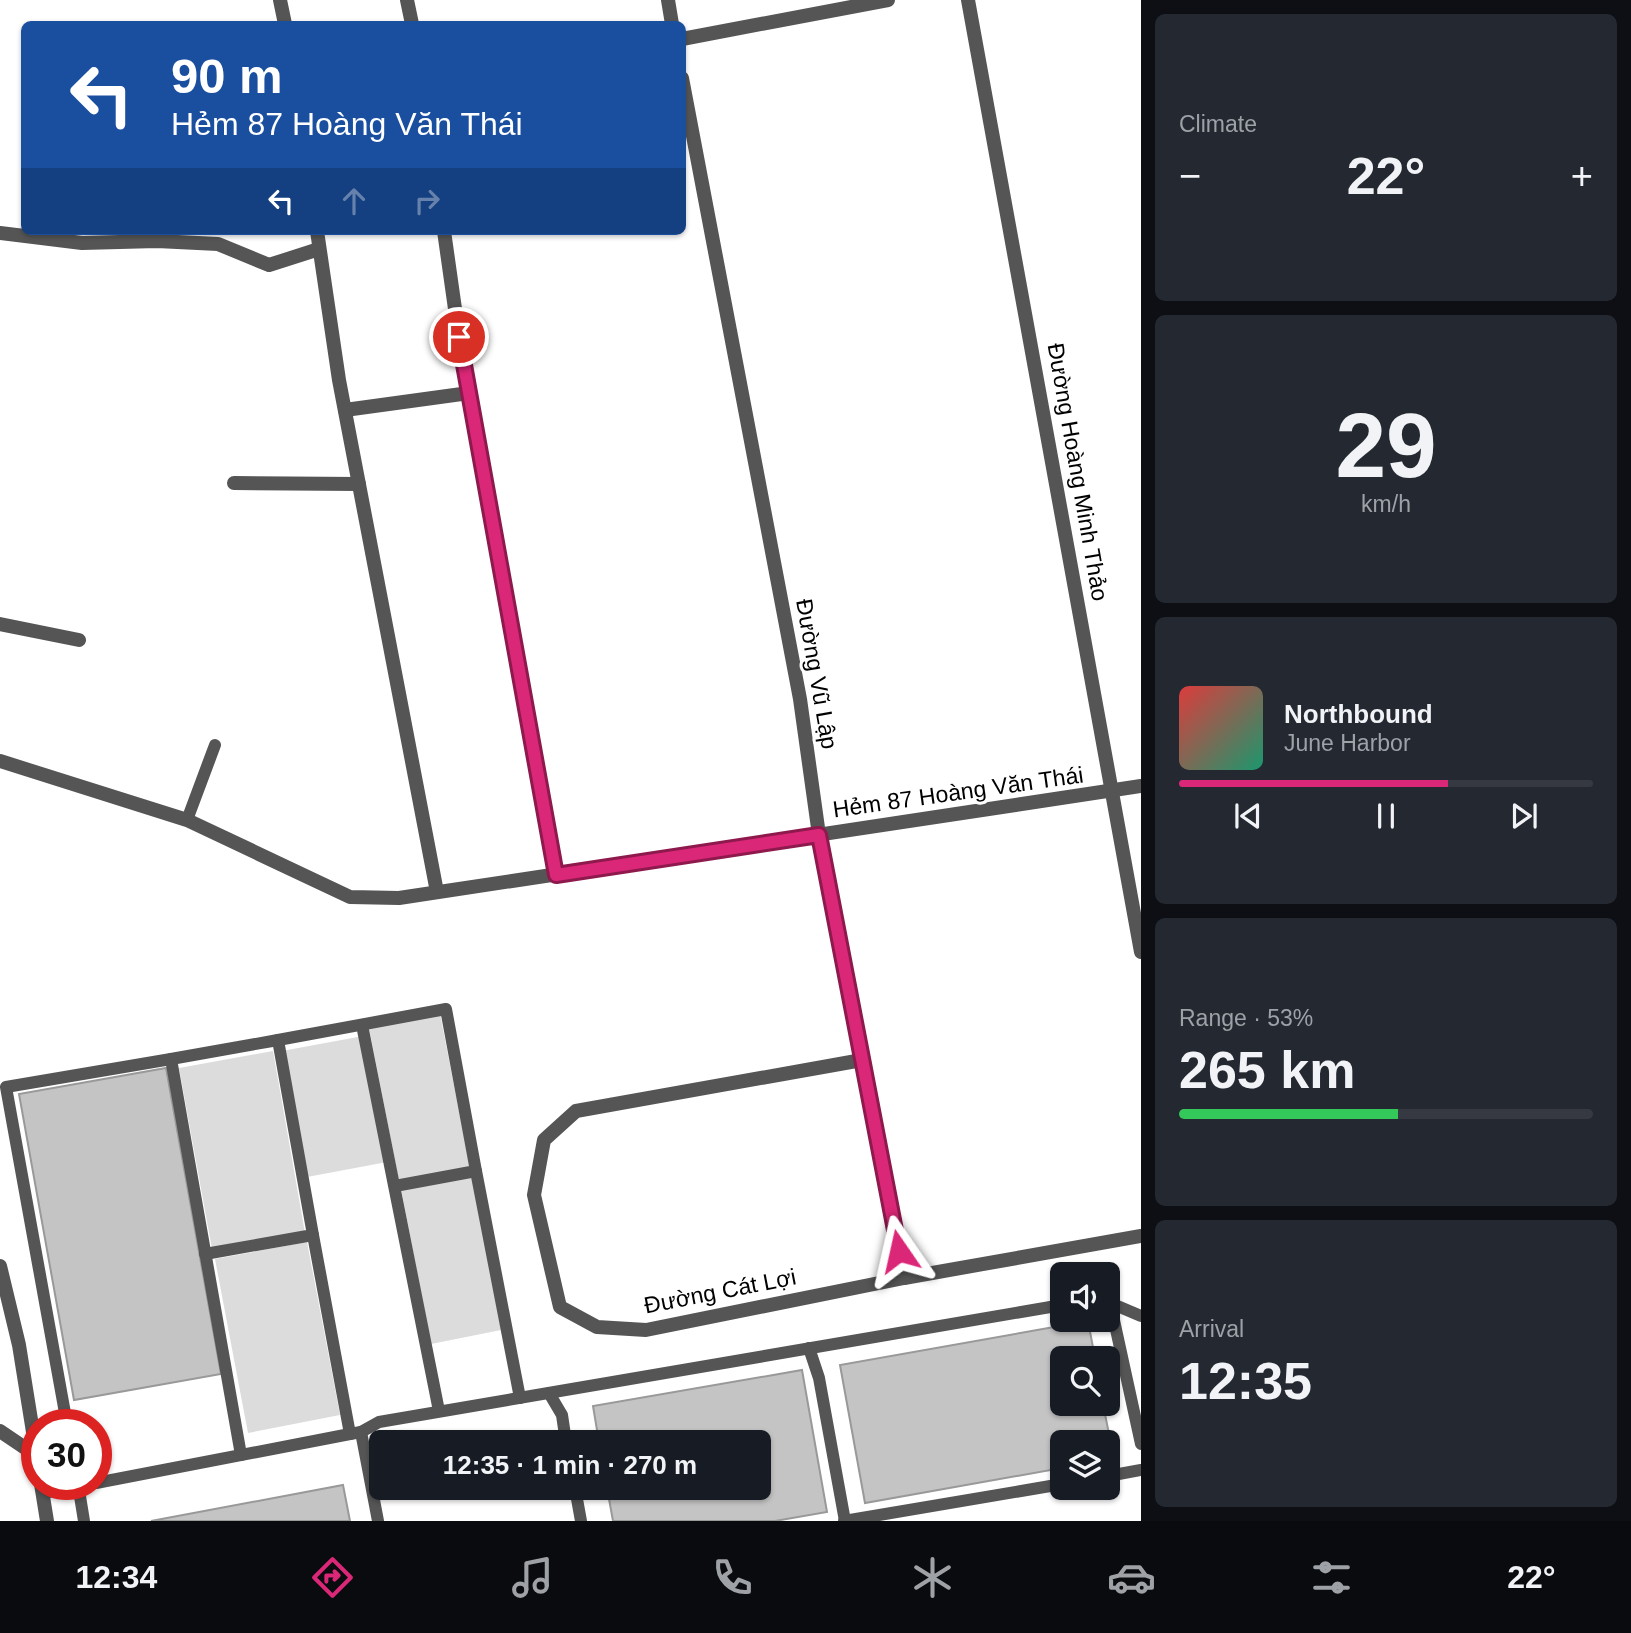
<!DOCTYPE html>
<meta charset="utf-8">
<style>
:root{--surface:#171b24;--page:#242831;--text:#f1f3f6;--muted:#9ea1a6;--line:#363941;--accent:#db2777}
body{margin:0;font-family:Arial,sans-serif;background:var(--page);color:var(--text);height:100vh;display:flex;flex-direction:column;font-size:26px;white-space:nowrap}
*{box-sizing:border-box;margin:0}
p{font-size:23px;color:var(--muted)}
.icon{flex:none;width:38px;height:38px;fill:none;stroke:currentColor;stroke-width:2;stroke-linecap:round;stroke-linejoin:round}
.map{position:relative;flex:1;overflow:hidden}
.side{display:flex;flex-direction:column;gap:14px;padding:14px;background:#0d0f14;width:490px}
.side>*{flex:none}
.hud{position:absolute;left:21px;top:21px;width:665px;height:214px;border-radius:10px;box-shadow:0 2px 5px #0004;background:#1a4fa0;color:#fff;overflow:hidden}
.tools{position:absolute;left:1050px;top:1262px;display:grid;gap:14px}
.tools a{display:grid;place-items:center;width:70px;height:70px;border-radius:10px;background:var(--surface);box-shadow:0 2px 5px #0004;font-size:35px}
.speed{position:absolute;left:21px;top:1409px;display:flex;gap:14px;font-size:35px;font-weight:700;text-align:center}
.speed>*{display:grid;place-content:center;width:91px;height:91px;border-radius:50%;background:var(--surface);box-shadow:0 2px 5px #0004;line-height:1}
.speed .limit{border:10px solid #d22;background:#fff;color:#111}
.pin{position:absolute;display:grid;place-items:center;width:60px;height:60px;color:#fff;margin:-30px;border:4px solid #fff;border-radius:50%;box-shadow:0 2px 7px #0007}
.me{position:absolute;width:77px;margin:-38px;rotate:349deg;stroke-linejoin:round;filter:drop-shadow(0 0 5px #0008)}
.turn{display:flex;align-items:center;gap:24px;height:147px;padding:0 35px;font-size:32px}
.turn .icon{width:91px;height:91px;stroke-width:2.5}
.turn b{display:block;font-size:49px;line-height:60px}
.lanes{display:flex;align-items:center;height:66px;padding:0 35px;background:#0003;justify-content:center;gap:35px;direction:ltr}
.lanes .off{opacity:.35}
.big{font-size:52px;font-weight:700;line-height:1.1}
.side .card{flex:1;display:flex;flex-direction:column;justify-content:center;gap:10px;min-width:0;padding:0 24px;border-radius:10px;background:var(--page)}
.side .dial{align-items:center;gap:0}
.dial b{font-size:91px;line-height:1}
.song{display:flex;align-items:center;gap:21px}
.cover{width:84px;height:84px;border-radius:10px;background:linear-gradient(135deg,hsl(0 70% 55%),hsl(160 70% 35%))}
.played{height:7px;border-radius:4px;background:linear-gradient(90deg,var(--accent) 65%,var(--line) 65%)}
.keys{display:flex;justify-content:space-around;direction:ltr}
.heat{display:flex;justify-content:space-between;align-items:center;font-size:38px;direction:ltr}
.charge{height:10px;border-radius:5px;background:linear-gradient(90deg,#34c759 53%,var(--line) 0)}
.trip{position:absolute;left:369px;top:1430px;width:402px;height:70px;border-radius:10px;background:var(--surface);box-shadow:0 2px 5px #0004;font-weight:700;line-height:70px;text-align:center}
.tabs{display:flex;height:112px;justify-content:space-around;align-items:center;background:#090b0e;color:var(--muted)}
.tabs .icon{width:49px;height:49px}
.tabs .selected{color:var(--accent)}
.tabs b{font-size:32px;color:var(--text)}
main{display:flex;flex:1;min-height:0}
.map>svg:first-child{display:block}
</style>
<main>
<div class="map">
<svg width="1141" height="1521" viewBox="0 0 1141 1521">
<rect width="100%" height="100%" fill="#fff"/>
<g fill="#dcdcdc">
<polygon points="440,1014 470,1167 399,1181 369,1028"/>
<polygon points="363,1036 387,1162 307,1177 282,1051"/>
<polygon points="273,1051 305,1233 212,1249 179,1068"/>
<polygon points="472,1175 501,1330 431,1344 401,1188"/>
<polygon points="307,1242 340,1415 248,1433 215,1259"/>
</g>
<g fill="#c4c4c4" stroke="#999" stroke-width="2">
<polygon points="166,1068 221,1374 74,1400 19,1094"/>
<polygon points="1088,1321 1095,1358 1062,1358 1062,1404 1103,1404 1114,1459 1108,1460 1108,1442 1062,1442 1062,1468 865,1503 840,1365"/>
<polygon points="802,1370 827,1512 775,1521 613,1521 607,1488 760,1488 760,1442 599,1442 593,1406"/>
<polygon points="343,1485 350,1521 151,1521"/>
</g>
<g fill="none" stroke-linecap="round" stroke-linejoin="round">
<g stroke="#555" stroke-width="12">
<polyline points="187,820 215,745"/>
<polyline points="362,1025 439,1411"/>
<polyline points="278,1040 446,1009 476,1171 395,1186"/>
<polyline points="171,1059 278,1040 313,1235 205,1254"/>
<polyline points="476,1171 520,1398"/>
<polyline points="313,1235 350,1434"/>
<polyline points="1108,1302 1141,1316"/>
<polyline points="1110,1302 1141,1444"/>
<polyline points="809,1348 819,1378 845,1521"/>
<polyline points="549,1393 562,1415 566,1442"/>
<polyline points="67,1424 6,1087 171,1059 241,1455"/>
<polyline points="361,1432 378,1521"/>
<polyline points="1108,1476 1141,1470"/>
<polyline points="96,1483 350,1434 361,1432 379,1422 1062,1305"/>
<polyline points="78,1484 84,1521"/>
<polyline points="575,1488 581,1521"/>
<polyline points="43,1493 89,1484"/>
<polyline points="844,1521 1062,1484"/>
</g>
<g stroke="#555" stroke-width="14">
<polyline points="280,0 285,24"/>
<polyline points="407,0 412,24"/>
<polyline points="668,0 672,24"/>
<polyline points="968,0 1141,952"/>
<polyline points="682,39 888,0"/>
<polyline points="682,78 800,699 819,835 904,1278"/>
<polyline points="317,231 339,380 437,892"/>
<polyline points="444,231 459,337 556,875"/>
<polyline points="0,233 82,243 157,241 218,244 269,265 319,249"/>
<polyline points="345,410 469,393"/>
<polyline points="234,483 359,484"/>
<polyline points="0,624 79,640"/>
<polyline points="0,761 187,820 350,897 399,898 1141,786"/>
<polyline points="862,1060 576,1111 544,1140 534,1195 560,1307 597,1327 646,1330 904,1278 1141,1236"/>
<polyline points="0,1266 19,1345 37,1457"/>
<polyline points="0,1431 37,1456"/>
<polyline points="41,1484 47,1521"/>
</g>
</g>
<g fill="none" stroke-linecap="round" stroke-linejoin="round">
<g stroke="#8e194d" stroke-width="18">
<polyline id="route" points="459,337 556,875 819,835 899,1251"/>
</g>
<use href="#route" stroke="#db2777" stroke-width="12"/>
</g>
<g text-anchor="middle" stroke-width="6" stroke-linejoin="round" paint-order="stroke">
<g font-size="23" fill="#000" stroke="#fff">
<text transform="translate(1078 472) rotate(80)" y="8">Đường Hoàng Minh Thảo</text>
<text transform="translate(817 674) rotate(80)" y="8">Đường Vũ Lập</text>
<text transform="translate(958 792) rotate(-8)" y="8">Hẻm 87 Hoàng Văn Thái</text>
<text transform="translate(720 1291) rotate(-11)" y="8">Đường Cát Lợi</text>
</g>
</g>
</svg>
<div class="tools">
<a><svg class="icon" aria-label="sound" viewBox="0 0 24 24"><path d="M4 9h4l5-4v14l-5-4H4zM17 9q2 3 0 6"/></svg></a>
<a><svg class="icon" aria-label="search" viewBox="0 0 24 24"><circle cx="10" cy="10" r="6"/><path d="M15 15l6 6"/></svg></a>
<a><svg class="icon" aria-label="layers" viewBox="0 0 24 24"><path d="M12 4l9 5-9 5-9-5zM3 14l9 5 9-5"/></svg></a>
</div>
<div class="speed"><div class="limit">30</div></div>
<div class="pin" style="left:459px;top:337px;background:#d93025"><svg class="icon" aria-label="arrive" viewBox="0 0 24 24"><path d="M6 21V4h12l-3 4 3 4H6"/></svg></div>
<svg class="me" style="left:899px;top:1251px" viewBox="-20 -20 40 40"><path d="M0-17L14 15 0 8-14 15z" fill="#db2777" stroke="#fff" stroke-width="4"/></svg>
<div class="trip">12:35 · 1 min · 270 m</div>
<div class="hud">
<div class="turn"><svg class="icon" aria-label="left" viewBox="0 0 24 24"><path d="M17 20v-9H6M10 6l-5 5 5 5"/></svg><div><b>90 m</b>Hẻm 87 Hoàng Văn Thái</div></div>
<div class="lanes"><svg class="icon" aria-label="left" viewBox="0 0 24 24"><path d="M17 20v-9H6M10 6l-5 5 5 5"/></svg><svg class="icon off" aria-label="ahead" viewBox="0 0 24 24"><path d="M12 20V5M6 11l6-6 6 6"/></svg><svg class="icon off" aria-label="right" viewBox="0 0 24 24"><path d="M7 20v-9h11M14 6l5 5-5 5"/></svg></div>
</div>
</div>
<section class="side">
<div class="card"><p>Climate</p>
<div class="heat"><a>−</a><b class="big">22°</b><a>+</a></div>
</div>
<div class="card dial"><b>29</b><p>km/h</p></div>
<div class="card">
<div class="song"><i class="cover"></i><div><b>Northbound</b><p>June Harbor</p></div></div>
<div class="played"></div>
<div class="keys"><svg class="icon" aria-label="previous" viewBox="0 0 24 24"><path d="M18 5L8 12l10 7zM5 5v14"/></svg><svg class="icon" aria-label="pause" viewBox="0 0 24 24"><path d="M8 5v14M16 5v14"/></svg><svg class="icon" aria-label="next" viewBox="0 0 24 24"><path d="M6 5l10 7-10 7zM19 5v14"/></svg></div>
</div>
<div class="card"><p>Range · 53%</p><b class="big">265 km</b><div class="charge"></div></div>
<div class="card"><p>Arrival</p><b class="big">12:35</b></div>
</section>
</main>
<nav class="tabs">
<b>12:34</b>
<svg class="icon selected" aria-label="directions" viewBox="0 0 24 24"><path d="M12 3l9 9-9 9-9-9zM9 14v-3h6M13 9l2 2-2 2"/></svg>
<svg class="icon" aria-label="music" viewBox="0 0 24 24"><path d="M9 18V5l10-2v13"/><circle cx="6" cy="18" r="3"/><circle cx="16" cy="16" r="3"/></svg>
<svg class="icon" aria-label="phone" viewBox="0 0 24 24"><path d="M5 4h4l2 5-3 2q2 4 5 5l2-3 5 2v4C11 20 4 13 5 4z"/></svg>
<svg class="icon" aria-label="climate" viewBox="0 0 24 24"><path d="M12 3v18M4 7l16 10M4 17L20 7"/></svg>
<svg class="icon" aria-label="car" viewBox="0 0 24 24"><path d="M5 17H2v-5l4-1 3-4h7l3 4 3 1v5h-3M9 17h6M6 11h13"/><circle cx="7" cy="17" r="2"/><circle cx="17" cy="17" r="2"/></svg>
<svg class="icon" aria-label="filters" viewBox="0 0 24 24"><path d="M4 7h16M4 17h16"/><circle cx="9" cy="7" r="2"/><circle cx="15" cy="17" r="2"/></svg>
<b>22°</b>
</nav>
